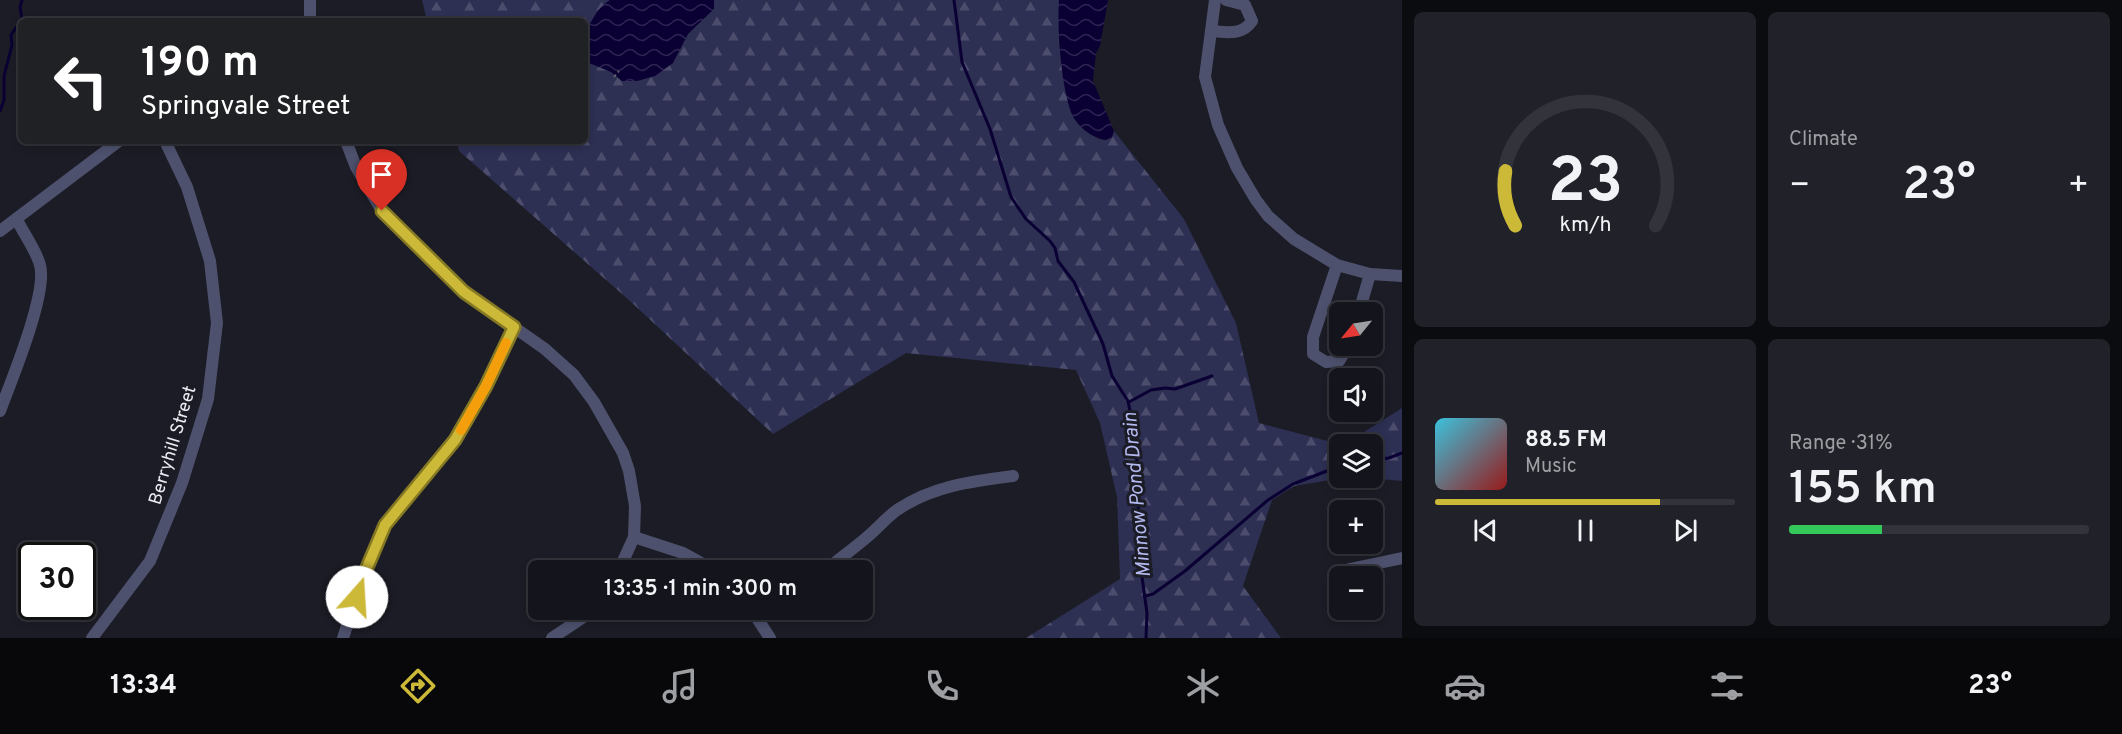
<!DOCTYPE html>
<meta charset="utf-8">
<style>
:root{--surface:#14151c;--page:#212229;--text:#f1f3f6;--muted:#9d9fa3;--line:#33343b;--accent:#cdb938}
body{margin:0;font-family:Overpass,sans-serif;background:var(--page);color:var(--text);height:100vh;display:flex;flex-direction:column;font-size:22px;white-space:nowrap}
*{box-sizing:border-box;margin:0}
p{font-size:20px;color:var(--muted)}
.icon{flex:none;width:33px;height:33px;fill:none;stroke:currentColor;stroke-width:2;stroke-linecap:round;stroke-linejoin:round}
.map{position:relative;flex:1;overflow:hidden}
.side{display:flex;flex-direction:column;gap:12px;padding:12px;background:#0b0c0f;width:720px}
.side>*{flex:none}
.hud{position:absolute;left:18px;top:18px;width:570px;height:126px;border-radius:9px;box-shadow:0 3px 9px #0003,0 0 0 2px var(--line);background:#202124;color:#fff;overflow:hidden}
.needle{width:39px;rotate:240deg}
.tools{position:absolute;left:1329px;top:302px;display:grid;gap:12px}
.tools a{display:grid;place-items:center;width:54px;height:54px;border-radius:9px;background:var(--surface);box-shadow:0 3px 9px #0003,0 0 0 2px var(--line);font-size:30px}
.speed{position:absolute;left:18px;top:542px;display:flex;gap:12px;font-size:30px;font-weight:700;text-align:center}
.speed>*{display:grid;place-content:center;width:78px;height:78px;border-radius:50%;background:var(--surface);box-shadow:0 3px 9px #0003,0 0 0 2px var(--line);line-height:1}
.speed .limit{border:3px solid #111;border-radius:9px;background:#fff;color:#111}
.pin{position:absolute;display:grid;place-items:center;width:51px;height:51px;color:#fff;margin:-62px -26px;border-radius:50% 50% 50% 0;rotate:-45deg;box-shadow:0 0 6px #0007}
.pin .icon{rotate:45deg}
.me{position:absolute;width:66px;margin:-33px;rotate:19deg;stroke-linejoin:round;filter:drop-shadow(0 0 4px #0008)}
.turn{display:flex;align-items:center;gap:21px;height:126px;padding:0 24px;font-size:27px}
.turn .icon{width:78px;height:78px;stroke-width:2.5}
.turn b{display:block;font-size:42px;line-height:51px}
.big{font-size:45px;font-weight:600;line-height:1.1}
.side .widget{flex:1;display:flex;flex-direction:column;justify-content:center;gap:9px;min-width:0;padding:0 21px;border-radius:9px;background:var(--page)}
.side .dial{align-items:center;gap:0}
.dial svg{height:156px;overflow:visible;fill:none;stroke:var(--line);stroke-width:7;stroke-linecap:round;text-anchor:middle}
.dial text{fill:var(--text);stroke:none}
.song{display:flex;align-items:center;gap:18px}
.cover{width:72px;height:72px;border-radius:9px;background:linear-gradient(135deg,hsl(190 70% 55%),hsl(0 70% 35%))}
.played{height:6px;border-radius:3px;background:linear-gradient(90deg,var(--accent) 75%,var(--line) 75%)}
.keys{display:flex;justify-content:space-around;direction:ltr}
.heat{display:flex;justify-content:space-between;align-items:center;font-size:33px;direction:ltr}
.charge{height:9px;border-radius:4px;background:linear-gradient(90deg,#34c759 31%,var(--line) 0)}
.side .tiles{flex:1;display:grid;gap:12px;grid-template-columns:repeat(2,1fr)}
.trip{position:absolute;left:528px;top:560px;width:345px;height:60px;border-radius:9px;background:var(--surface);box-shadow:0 3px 9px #0003,0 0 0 2px var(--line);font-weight:600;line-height:60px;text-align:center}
.menu{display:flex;height:96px;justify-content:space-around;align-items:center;background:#08080b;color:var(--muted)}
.menu .icon{width:42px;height:42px}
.menu .active{color:var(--accent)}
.menu b{font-size:27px;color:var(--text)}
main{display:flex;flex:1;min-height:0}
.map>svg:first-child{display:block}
</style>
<main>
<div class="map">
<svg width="1402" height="638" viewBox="0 0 1402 638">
<defs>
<pattern id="forest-firs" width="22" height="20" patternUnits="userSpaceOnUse" patternTransform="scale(1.5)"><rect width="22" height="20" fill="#2d2f53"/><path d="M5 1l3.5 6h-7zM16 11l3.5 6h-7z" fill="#4c4d6c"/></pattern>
<pattern id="water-waves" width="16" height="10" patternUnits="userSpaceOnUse" patternTransform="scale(1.5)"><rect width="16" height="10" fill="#0a0034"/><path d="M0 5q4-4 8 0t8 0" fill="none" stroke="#2e2552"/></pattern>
</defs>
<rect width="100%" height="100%" fill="#1b1c25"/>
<g fill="url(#forest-firs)">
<polygon points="422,0 1059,0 1059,41 1071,112 1084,130 1099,139 1106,140 1112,137 1114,131 1184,219 1236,323 1259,423 1339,444 1340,477 1348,477 1294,486 1272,500 1243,586 1281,638 1026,638 1120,579 1117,497 1100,423 1076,370 906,353 773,434 630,301 459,151 457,141 585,141 585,21 427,21"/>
<polygon points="1402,408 1402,481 1361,477 1372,477 1372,444 1345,444"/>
</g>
<g fill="url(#water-waves)">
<path d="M610,0H714V9L688,34L673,63L655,76L637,81H622L611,72L589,63L585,52V30C595,19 595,9 610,0Z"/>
<path d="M1059,0H1108L1100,46L1096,53L1093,81L1114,131L1112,137L1106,140C1092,138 1076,126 1071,112C1061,83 1057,30 1059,0Z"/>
</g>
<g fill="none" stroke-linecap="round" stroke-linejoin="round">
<g stroke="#0a0034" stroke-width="3">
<polyline points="954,0 962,62 990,129 1011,197 1026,219 1050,241 1055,248 1058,261 1074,282 1103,344 1112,376 1128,401 1135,435 1139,490 1137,541 1147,613 1146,638"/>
<polyline points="0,111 4,100 4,76 12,45 11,35 22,19 20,7 22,0"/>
<polyline points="1129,402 1151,390 1165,388 1175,389 1212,376"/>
<polyline points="1372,460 1389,458 1402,453"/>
<polyline points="1145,596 1153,594 1185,571 1268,500 1293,484 1340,466"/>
</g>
<polyline stroke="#61616a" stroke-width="2" stroke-dasharray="3 3" stroke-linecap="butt" points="614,77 619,71"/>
<g stroke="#4e516d" stroke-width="12">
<polyline points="1215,0 1205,77 1218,125 1237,168 1256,200 1268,216 1294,239 1337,265 1370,274 1402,276"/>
<polyline points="310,21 310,0"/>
<path d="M1211,31C1226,32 1242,36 1252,21L1245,5L1226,0"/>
<polyline points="346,141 356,167 382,211 464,292 545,349 574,375 594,402 623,453 629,471 635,506 634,537 619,570"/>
<polyline points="0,231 119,141"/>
<polyline points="1337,265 1313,337 1313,354 1326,362 1339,361 1349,345"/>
<polyline points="1359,312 1370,274"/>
<path d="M0,411C11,381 48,293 40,265C36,250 24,234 17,220"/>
<polyline points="634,537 683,553 714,570"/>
<path d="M826,570C839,559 853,549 866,538C877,529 886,518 897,510C932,486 973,481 1013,476"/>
<polyline points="1345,570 1402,558"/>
<polyline points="751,609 770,638"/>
<polyline points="92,638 150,561 182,483 208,399 217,323 210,261 187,187 165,141"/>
<polyline points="343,638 363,577 385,526 455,440 486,386 514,327"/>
<polyline points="552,638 582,618 591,609"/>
</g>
</g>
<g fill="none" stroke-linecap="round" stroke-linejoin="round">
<g stroke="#857824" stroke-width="15">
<polyline id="route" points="357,597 363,577 385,525 455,440 486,386 514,327 464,292 382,211"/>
</g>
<use href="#route" stroke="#cdb938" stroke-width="10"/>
<polyline stroke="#f59e0b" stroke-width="10" points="461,430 486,386 506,343"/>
</g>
<g text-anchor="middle" stroke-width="6" stroke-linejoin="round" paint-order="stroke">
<g font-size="18" fill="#ececf3" stroke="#1b1c25">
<text transform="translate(172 445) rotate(-73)" y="6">Berryhill Street</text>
</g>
<g font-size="20" font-style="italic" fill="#b4b9f0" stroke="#1b1c25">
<text transform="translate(1136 495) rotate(-95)" y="7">Minnow Pond Drain</text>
</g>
</g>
</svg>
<div class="tools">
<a><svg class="needle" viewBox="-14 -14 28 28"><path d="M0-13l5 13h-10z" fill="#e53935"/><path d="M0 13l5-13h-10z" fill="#9d9fa3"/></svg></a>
<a><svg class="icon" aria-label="sound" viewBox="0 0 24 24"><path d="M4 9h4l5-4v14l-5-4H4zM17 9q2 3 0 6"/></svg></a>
<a><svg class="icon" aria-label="layers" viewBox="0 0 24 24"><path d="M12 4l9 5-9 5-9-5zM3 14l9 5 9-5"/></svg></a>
<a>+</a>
<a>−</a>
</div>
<div class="speed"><div class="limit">30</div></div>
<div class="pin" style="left:382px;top:211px;background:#d93025"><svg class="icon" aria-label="arrive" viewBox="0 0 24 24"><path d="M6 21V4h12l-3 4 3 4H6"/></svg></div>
<svg class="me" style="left:357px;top:597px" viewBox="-20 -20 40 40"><circle r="19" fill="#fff"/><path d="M0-13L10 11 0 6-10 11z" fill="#cdb938"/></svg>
<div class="trip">13:35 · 1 min · 300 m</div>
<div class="hud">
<div class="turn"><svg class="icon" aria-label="left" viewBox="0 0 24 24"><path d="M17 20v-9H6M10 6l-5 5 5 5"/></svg><div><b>190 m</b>Springvale Street</div></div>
</div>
</div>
<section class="side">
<div class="tiles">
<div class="widget dial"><svg viewBox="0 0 100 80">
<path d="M14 69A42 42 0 1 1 86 69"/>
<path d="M14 69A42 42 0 0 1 9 41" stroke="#cdb938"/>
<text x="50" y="56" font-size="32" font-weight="700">23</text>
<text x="50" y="72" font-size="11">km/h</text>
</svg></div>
<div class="widget"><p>Climate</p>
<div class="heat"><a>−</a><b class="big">23°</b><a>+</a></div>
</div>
<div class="widget">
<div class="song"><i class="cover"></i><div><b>88.5 FM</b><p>Music</p></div></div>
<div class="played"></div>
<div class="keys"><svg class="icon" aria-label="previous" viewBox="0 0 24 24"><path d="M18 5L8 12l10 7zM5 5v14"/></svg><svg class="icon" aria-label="pause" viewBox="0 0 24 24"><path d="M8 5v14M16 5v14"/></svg><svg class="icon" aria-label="next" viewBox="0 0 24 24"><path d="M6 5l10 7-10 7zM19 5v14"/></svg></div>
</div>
<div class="widget"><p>Range · 31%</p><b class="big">155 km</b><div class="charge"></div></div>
</div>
</section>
</main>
<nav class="menu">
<b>13:34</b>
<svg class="icon active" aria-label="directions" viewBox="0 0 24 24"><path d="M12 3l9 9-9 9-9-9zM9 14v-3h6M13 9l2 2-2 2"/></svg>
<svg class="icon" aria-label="music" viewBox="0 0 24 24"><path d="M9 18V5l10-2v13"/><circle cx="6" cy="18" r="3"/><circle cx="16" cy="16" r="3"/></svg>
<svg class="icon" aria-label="phone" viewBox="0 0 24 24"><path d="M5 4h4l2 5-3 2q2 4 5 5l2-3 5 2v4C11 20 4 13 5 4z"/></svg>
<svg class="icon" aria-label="climate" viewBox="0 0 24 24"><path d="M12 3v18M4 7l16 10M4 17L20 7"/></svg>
<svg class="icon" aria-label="car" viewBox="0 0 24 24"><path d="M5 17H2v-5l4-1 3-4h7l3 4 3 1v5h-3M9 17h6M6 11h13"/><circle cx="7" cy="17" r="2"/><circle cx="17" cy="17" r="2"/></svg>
<svg class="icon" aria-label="filters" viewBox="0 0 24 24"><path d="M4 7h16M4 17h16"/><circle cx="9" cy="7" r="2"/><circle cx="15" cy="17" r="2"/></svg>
<b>23°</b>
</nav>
